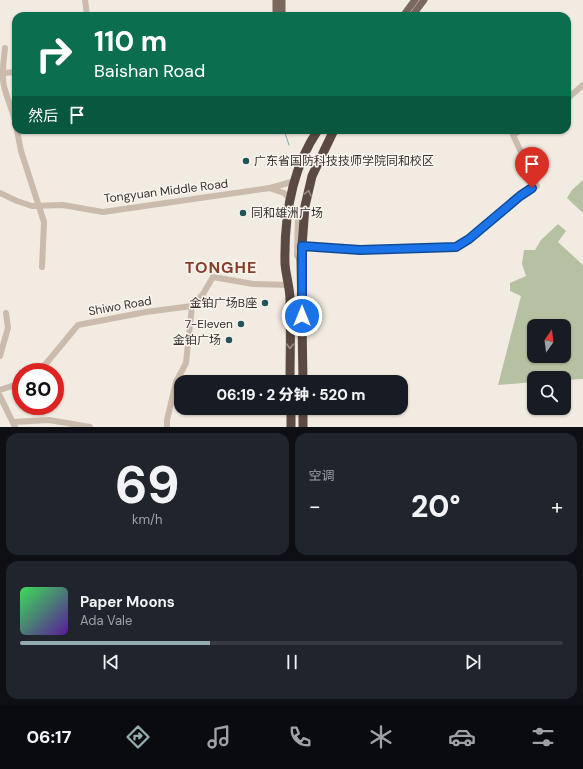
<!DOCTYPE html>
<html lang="zh">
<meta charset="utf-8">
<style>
:root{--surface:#171b24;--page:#20242c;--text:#f1f3f6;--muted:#9ea1a6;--line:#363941;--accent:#94acaf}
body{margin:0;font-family:"DM Sans","Noto Sans SC",sans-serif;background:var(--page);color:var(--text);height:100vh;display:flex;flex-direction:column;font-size:15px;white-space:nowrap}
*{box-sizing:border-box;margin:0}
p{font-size:13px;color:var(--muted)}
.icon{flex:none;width:22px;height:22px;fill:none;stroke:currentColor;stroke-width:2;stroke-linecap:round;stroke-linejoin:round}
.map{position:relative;height:427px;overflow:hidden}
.drawer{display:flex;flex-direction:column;gap:6px;padding:6px;background:#0d0f14;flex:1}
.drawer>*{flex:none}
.hud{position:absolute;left:12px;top:12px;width:559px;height:122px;border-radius:12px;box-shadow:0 1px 3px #0004;background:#0b6e4f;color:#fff;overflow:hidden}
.needle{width:26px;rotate:14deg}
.buttons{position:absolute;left:527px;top:319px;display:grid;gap:8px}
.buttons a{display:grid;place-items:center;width:44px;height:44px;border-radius:8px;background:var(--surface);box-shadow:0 1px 3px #0004;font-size:20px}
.speed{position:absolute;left:12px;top:363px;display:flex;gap:8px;font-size:20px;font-weight:700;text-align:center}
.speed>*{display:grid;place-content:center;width:52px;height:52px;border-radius:50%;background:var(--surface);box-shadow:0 1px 3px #0004;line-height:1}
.speed .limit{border:6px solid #d22;background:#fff;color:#111}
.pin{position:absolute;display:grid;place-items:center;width:34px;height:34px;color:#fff;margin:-41px -17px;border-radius:50% 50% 50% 0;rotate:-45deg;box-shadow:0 0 4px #0007}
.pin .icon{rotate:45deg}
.me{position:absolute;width:44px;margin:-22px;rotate:0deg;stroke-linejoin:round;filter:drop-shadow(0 0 3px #0008)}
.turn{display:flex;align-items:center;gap:14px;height:84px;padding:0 16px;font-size:18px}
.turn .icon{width:52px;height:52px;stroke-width:2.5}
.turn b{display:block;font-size:28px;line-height:34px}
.then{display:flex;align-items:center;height:38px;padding:0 16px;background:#0003;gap:8px;font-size:15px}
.big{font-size:30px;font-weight:800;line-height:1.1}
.drawer .widget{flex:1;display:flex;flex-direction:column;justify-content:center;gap:6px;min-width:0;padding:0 14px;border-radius:12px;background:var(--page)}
.drawer .dial{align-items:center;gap:0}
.dial b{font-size:52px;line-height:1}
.song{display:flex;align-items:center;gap:12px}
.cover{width:48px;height:48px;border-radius:6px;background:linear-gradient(135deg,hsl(130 70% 55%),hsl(270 70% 35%))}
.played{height:4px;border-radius:2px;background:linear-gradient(90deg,var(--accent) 35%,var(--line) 35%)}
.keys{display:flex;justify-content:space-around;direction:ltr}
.heat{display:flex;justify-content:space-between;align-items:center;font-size:22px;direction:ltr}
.drawer .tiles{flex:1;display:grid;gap:6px;grid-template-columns:1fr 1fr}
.widget:last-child{grid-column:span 2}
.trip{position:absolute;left:174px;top:375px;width:234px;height:40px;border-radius:12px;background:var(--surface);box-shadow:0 1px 3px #0004;font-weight:800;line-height:40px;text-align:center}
.tab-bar{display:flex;height:64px;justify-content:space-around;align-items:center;background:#090b0e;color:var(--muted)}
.tab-bar .icon{width:28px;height:28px}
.tab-bar .on{color:var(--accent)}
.tab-bar b{font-size:18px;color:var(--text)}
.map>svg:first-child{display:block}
</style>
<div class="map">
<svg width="583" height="427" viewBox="0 0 583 427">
<rect width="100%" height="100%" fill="#f2ebe1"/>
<g fill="#b6c1a1" fill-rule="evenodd">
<polygon points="583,180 583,213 567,198 572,190"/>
<path d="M558,224L566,231L558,242L583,265V379L564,380V378H534V382L498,385L521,296L510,291V283L526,276L522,264L524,250H535L541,240ZM534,326H564V356H534Z"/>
</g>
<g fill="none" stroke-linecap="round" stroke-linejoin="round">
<polyline stroke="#81acae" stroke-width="1" points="284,130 289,145"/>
<g stroke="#cabbad" stroke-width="6">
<polyline points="85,0 87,16"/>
<path d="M5,48C4,60 1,73 4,86C7,99 13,111 16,125"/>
<polyline points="2,73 16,72"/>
<polyline points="567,99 583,85"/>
<polyline points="17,130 21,151 44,222 42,267"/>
<polyline points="272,189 284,193 291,200"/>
<polyline points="0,193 17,201 32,206 63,205 103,212 270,188 295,181"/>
<polyline points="288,214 296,215 298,218 297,256 301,260"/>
<polyline points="302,246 360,250 448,248 459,246 520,197 537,186 513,135 521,130"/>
<polyline points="0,356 8,328 6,313"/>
<polyline points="39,372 78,325 146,312 192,306 203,294 213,277 253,284 288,285"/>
<polyline points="0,390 21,383"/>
<polyline points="0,396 15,427"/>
<polyline points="13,422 49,420 90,427"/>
<polyline points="167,427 167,420 176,382 186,363 192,306"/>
</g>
<g stroke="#7a675d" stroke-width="7">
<polyline points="276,0 276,16"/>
<polyline points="282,16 282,0"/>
<polyline points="403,16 415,0"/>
<polyline points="412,16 424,0"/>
</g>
<g stroke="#5a4a43" stroke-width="9">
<path d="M290,382C290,355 291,327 290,300C290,288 286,276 285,264C284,218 292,168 318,130"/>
<polyline points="303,382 301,260 305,206 312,176 334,130"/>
<polyline points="291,408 291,427"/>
<polyline points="303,427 303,408"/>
</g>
</g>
<defs><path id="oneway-chevron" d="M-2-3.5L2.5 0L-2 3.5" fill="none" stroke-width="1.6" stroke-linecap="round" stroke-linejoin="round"/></defs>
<g stroke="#9a8e87">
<use href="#oneway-chevron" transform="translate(308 193) rotate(-76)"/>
<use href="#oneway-chevron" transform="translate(290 346) rotate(90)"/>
</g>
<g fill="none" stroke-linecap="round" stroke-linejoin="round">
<g stroke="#114b97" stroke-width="10">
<polyline id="route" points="302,316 302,246 360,250 456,247 469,239 520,196 532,188"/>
</g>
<use href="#route" stroke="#1a73e8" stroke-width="7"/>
</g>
<g fill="#225559" stroke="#faf4ee" stroke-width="1.5">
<circle cx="246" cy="161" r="4"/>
<circle cx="243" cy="213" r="4"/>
<circle cx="265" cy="303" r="4"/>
<circle cx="241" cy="324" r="4"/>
<circle cx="229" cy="340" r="4"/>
</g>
<g text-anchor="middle" stroke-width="3" stroke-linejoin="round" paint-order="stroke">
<g font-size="12" fill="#39302b" stroke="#faf4ee" text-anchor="end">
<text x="254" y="165" text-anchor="start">广东省国防科技技师学院同和校区</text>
<text x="251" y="217" text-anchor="start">同和雄洲广场</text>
<text x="257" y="307">金铂广场B座</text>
<text x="233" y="328">7-Eleven</text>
<text x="221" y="344">金铂广场</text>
</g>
<g font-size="12" fill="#39302b" stroke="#faf4ee">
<text transform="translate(166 191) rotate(-7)" y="4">Tongyuan Middle Road</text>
<text transform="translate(120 306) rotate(-10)" y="4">Shiwo Road</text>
</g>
<g font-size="16" font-weight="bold" letter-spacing="1" fill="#853f28" stroke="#faf4ee">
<text x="221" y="273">TONGHE</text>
</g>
</g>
</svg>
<div class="buttons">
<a><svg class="needle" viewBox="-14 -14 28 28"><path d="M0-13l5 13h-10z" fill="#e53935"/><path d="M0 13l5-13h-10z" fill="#9ea1a6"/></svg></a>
<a><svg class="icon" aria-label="search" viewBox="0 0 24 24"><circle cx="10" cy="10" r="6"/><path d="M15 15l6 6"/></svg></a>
</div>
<div class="speed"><div class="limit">80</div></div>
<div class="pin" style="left:532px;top:188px;background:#d93025"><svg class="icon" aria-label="arrive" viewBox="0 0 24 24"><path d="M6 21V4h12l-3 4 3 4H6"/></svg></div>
<svg class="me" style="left:302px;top:316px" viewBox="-20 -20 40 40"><circle r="17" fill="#1a73e8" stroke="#fff" stroke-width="3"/><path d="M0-11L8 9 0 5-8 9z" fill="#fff"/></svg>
<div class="trip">06:19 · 2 分钟 · 520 m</div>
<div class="hud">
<div class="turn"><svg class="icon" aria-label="right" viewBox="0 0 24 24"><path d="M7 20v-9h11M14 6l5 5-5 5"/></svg><div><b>110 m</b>Baishan Road</div></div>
<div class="then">然后<svg class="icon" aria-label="arrive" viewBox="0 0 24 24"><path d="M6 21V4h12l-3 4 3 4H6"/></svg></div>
</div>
</div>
<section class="drawer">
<div class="tiles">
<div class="widget dial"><b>69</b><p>km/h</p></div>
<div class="widget"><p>空调</p>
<div class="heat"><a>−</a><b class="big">20°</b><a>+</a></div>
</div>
<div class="widget">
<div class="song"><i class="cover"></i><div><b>Paper Moons</b><p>Ada Vale</p></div></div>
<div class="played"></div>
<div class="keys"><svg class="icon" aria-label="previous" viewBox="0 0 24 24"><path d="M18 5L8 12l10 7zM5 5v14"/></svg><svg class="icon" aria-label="pause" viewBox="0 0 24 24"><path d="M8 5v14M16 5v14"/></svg><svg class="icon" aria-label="next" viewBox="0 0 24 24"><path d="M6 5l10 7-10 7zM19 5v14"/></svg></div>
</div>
</div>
</section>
<nav class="tab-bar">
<b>06:17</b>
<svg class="icon on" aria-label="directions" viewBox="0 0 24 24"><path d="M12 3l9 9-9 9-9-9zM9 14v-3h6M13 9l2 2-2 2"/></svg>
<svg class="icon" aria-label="music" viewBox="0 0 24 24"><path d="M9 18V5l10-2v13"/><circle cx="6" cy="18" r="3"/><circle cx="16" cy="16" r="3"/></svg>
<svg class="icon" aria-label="phone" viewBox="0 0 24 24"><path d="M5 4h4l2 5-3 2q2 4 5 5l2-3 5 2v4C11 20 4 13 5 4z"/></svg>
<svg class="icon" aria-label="climate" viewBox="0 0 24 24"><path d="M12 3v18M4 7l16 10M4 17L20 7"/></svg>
<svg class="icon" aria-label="car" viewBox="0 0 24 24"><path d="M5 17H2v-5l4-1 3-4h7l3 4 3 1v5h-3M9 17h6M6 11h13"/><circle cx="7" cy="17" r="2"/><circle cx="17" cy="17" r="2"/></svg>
<svg class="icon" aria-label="filters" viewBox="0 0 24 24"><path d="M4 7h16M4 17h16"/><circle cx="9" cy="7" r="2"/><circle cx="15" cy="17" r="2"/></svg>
</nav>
